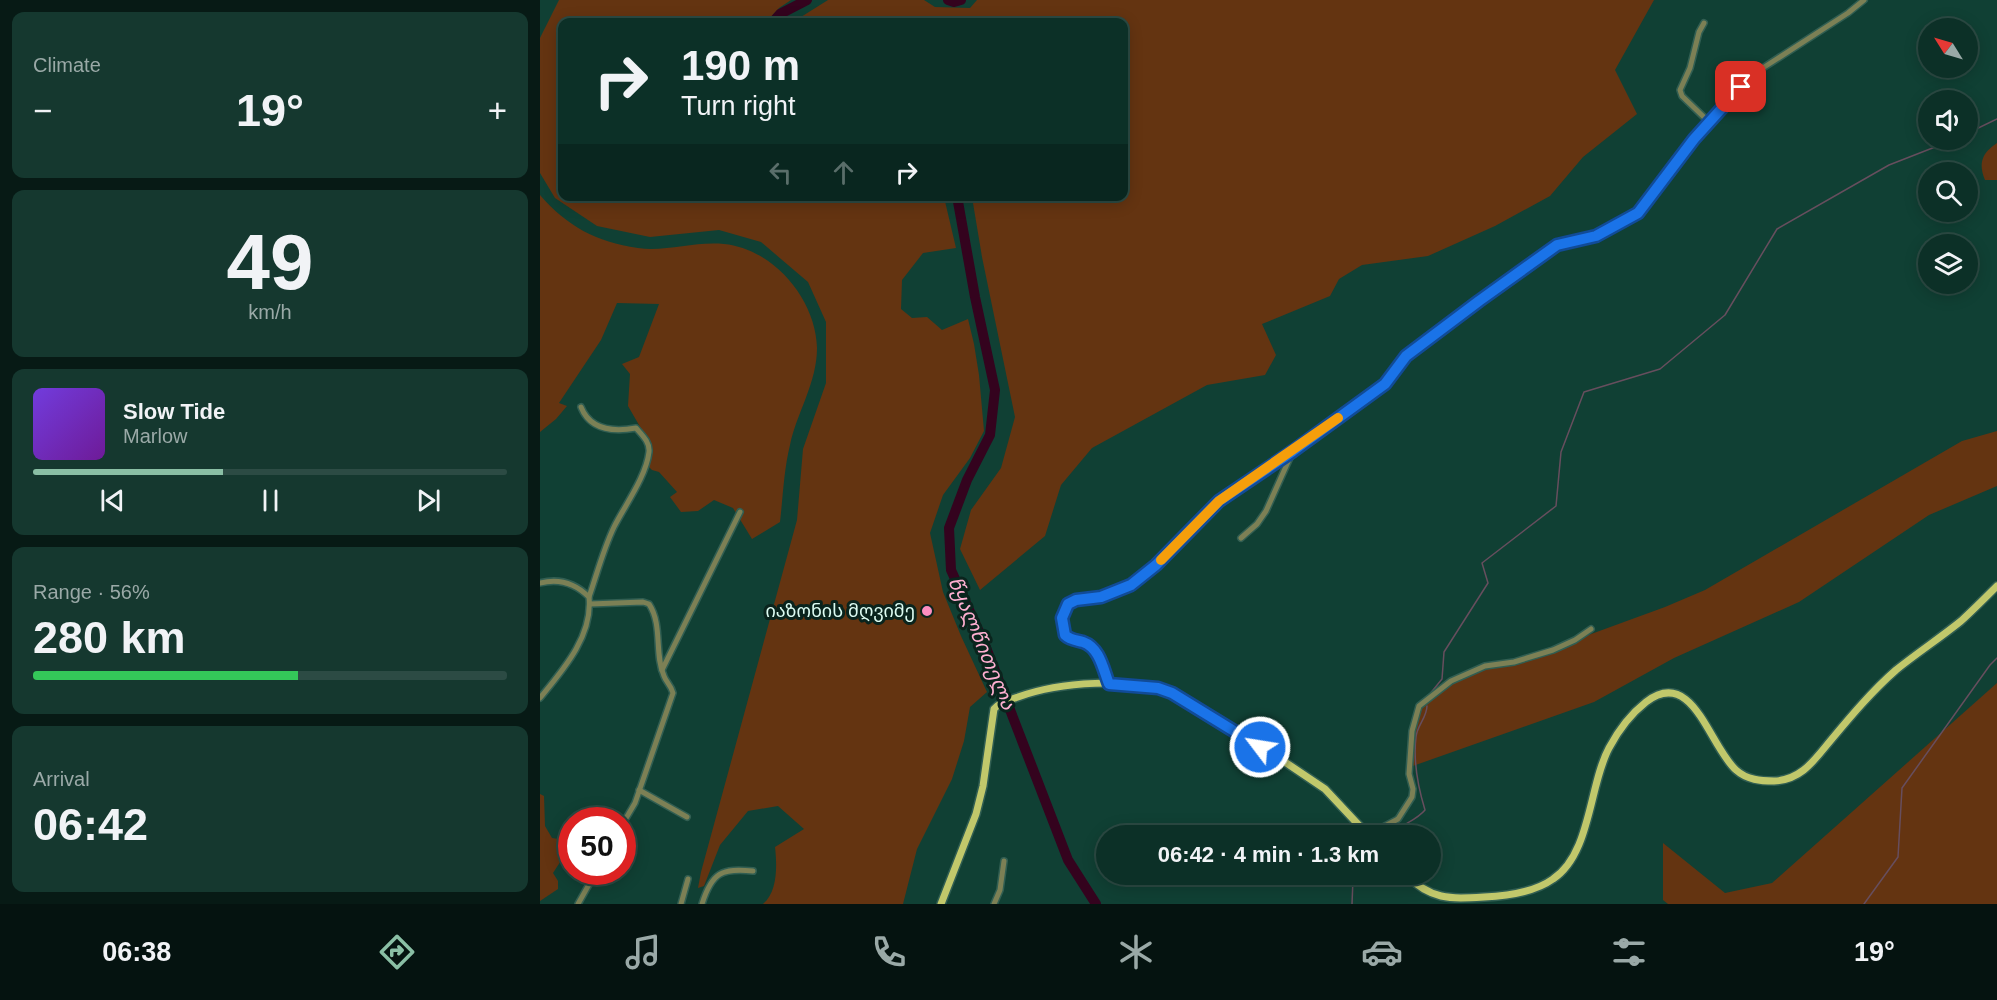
<!DOCTYPE html>
<meta charset="utf-8">
<style>
:root{--surface:#0c3027;--page:#15382f;--text:#f1f3f6;--muted:#9aa9a7;--line:#2c4b44;--accent:#8abfa5}
body{margin:0;font-family:Arial,"Noto Sans Georgian",sans-serif;background:var(--page);color:var(--text);height:100vh;display:flex;flex-direction:column;font-size:22px;white-space:nowrap}
*{box-sizing:border-box;margin:0}
p{font-size:20px;color:var(--muted)}
.icon{flex:none;width:33px;height:33px;fill:none;stroke:currentColor;stroke-width:2;stroke-linecap:round;stroke-linejoin:round}
.map{position:relative;flex:1;overflow:hidden}
.details{display:flex;flex-direction:column;gap:12px;padding:12px;background:#071a15;width:540px}
.details>*{flex:none}
.hud{position:absolute;left:18px;top:18px;width:570px;height:183px;border-radius:12px;box-shadow:0 3px 15px #0003,0 0 0 2px var(--line);background:#0c3027;color:var(--text);overflow:hidden}
.needle{width:39px;rotate:307deg}
.buttons{position:absolute;left:1378px;top:18px;display:grid;gap:12px}
.buttons a{display:grid;place-items:center;width:60px;height:60px;border-radius:50%;background:var(--surface);box-shadow:0 3px 15px #0003,0 0 0 2px var(--line);font-size:30px}
.speed{position:absolute;left:18px;top:807px;display:flex;gap:12px;font-size:30px;font-weight:700;text-align:center}
.speed>*{display:grid;place-content:center;width:78px;height:78px;border-radius:50%;background:var(--surface);box-shadow:0 3px 15px #0003,0 0 0 2px var(--line);line-height:1}
.speed .limit{border:9px solid #d22;background:#fff;color:#111}
.pin{position:absolute;display:grid;place-items:center;width:51px;height:51px;color:#fff;margin:-26px;border-radius:12px;box-shadow:0 3px 9px #0006}
.me{position:absolute;width:66px;margin:-33px;rotate:301deg;stroke-linejoin:round;filter:drop-shadow(0 0 4px #0008)}
.turn{display:flex;align-items:center;gap:21px;height:126px;padding:0 24px;font-size:27px}
.turn .icon{width:78px;height:78px;stroke-width:2.5}
.turn b{display:block;font-size:42px;line-height:51px}
.lanes{display:flex;align-items:center;height:57px;padding:0 24px;background:#0003;justify-content:center;gap:30px;direction:ltr}
.lanes .off{opacity:.35}
.big{font-size:45px;font-weight:700;line-height:1.1}
.details .card{flex:1;display:flex;flex-direction:column;justify-content:center;gap:9px;min-width:0;padding:0 21px;border-radius:12px;background:var(--page)}
.details .dial{align-items:center;gap:0}
.dial b{font-size:78px;line-height:1}
.song{display:flex;align-items:center;gap:18px}
.cover{width:72px;height:72px;border-radius:9px;background:linear-gradient(135deg,hsl(260 70% 55%),hsl(280 70% 35%))}
.played{height:6px;border-radius:3px;background:linear-gradient(90deg,var(--accent) 40%,var(--line) 40%)}
.keys{display:flex;justify-content:space-around;direction:ltr}
.heat{display:flex;justify-content:space-between;align-items:center;font-size:33px;direction:ltr}
.charge{height:9px;border-radius:4px;background:linear-gradient(90deg,#34c759 56%,var(--line) 0)}
.trip{position:absolute;left:556px;top:825px;width:345px;height:60px;border-radius:30px;background:var(--surface);box-shadow:0 3px 15px #0003,0 0 0 2px var(--line);font-weight:700;line-height:60px;text-align:center}
.tab-bar{display:flex;height:96px;justify-content:space-around;align-items:center;background:#051310;color:var(--muted)}
.tab-bar .icon{width:42px;height:42px}
.tab-bar .selected{color:var(--accent)}
.tab-bar b{font-size:27px;color:var(--text)}
main{display:flex;flex:1;min-height:0}
.map>svg:first-child{display:block}
</style>
<main>
<section class="details">
<div class="card"><p>Climate</p>
<div class="heat"><a>−</a><b class="big">19°</b><a>+</a></div>
</div>
<div class="card dial"><b>49</b><p>km/h</p></div>
<div class="card">
<div class="song"><i class="cover"></i><div><b>Slow Tide</b><p>Marlow</p></div></div>
<div class="played"></div>
<div class="keys"><svg class="icon" aria-label="previous" viewBox="0 0 24 24"><path d="M18 5L8 12l10 7zM5 5v14"/></svg><svg class="icon" aria-label="pause" viewBox="0 0 24 24"><path d="M8 5v14M16 5v14"/></svg><svg class="icon" aria-label="next" viewBox="0 0 24 24"><path d="M6 5l10 7-10 7zM19 5v14"/></svg></div>
</div>
<div class="card"><p>Range · 56%</p><b class="big">280 km</b><div class="charge"></div></div>
<div class="card"><p>Arrival</p><b class="big">06:42</b></div>
</section>
<div class="map">
<svg width="1457" height="904" viewBox="0 0 1457 904">
<rect width="100%" height="100%" fill="#104034"/>
<g fill="#643411">
<path d="M19,0H251L239,8L226,22H22V196L404,197L416,248L383,253L362,280L361,309L372,318L387,317L402,330L428,319L434,344L439,375L444,431L430,458L403,495L390,533L403,592L421,636L447,692L430,707L424,741L412,779L377,849L363,904H223C238,892 237,864 235,847L264,829L238,806L208,811L180,845L164,886L158,888L161,872L257,520L263,449L286,383V322L268,282L221,242L179,230L110,237L57,226L15,198L0,173V38Z"/>
<polygon points="288,0 384,0 395,7 430,8 437,0 1114,0 1075,70 1097,114 1043,157 1010,196 955,226 888,256 822,265 799,279 790,296 722,324 736,355 725,375 667,385 552,448 521,485 505,536 440,590 420,549 431,510 461,468 475,417 442,257 432,197 584,196 584,22 253,22"/>
<path d="M1457,143V180H1445C1438,163 1442,153 1457,143Z"/>
<path d="M0,195C27,226 56,242 98,248C126,252 155,241 184,244C234,249 276,300 277,348C277,383 257,412 250,445C244,469 243,496 240,522L212,539L193,508L174,500L158,511L141,512L130,497L137,492L119,472L112,470L108,466L110,444L88,406L90,374L82,364L99,357L119,304L77,303L61,340L19,403L27,406L16,419L0,432Z"/>
<polygon points="1457,431 1457,486 1389,515 1259,602 1134,658 1054,702 870,767 873,732 880,710 886,702 909,681 991,656 1125,607 1165,590 1422,441"/>
<polygon points="1457,683 1457,904 1128,904 1123,900 1123,843 1185,893 1232,883"/>
<polygon points="0,794 4,796 5,826 12,838 31,841 32,860 24,856 13,873 18,881 18,889 0,901"/>
</g>
<g fill="none" stroke-linecap="round" stroke-linejoin="round">
<g stroke="#674e5e" stroke-width="1.5">
<polyline points="1428,133 1457,119"/>
<polyline points="889,695 902,679 904,652 948,583 942,563 1016,506 1021,452 1044,392 1120,369 1185,315 1237,229 1349,165 1413,140"/>
<path d="M850,836C861,824 876,821 885,810C878,787 873,762 876,737C877,726 887,717 887,706"/>
<polyline points="812,904 813,879 816,874"/>
<polyline points="1324,904 1358,857 1362,788 1450,665 1457,658"/>
</g>
<g stroke="#34031e" stroke-width="10">
<polyline points="408,0 414,2 421,0"/>
<polyline points="233,22 240,14 267,0"/>
<polyline points="417,196 435,297 455,390 450,435 427,480 409,528 411,570 445,645 528,860 556,904"/>
</g>
<g stroke="#315e52" stroke-width="8">
<g id="minor">
<polyline points="1164,23 1159,32 1150,68 1140,90 1142,96 1169,122"/>
<path d="M41,407C50,430 74,432 96,428C102,435 110,442 109,452C106,477 85,505 74,527C63,550 57,574 49,597"/>
<polyline points="701,538 717,524 726,511 752,453"/>
<path d="M0,583C19,578 36,584 49,597C53,636 23,670 0,698"/>
<path d="M50,604L103,602L109,604C123,625 114,654 124,676C126,682 131,685 133,693L95,803L82,825"/>
<polyline points="122,670 200,512"/>
<polyline points="569,683 560,659 552,647 525,635 522,618 525,608 531,601 552,599 570,594 602,578 640,543 679,501 753,451 845,384 866,356 939,301 1017,245 1056,235 1098,213 1154,139 1215,73 1308,13 1324,0"/>
<polyline points="99,790 147,817"/>
<polyline points="828,835 858,819 872,797 873,789 869,774 872,731 879,706 911,681 945,666 974,662 1013,650 1035,640 1051,629"/>
<polyline points="38,904 56,872"/>
<polyline points="141,904 148,879"/>
<path d="M162,904C172,872 182,868 213,871"/>
<polyline points="454,904 460,890 464,861"/>
</g>
</g>
<g stroke="#315e52" stroke-width="10">
<g id="major">
<path d="M865,874C891,900 909,899 944,897C966,896 995,892 1013,879C1051,854 1049,785 1069,748C1078,731 1092,713 1106,702C1153,666 1169,746 1196,770C1207,780 1221,781 1234,781C1262,780 1275,759 1291,740C1311,716 1332,691 1356,670C1377,653 1400,638 1421,621C1433,610 1445,598 1457,586"/>
<path d="M401,904L436,814L443,786L454,709C460,702 469,700 478,697C519,682 591,677 632,693L736,756L785,789L829,836"/>
</g>
</g>
<use href="#minor" stroke="#7c8055" stroke-width="5"/>
<use href="#major" stroke="#c1c86b" stroke-width="7"/>
</g>
<g fill="none" stroke-linecap="round" stroke-linejoin="round">
<g stroke="#114b97" stroke-width="15">
<path id="route" d="M720,747L632,693L618,688L569,684C563,669 560,648 543,642C536,640 530,640 525,635L522,618L528,604L536,600L561,597L591,585L616,565L679,501L753,451L845,384L866,356L939,301L1017,245L1056,236L1098,213L1154,139L1201,87"/>
</g>
<use href="#route" stroke="#1a73e8" stroke-width="10"/>
<polyline stroke="#f59e0b" stroke-width="10" points="621,560 679,501 798,418"/>
</g>
<circle fill="#fd8ec0" stroke="#0a241d" stroke-width="2" cx="387" cy="611" r="6"/>
<g text-anchor="middle" stroke-width="6" stroke-linejoin="round" paint-order="stroke">
<g font-size="18" fill="#defcf2" stroke="#0a241d" text-anchor="end">
<text x="375" y="617">იაზონის მღვიმე</text>
</g>
<g font-size="20" font-style="italic" fill="#feafd1" stroke="#0a241d">
<text transform="translate(442 643) rotate(67)" y="7">წყალწითელა</text>
</g>
</g>
</svg>
<div class="buttons">
<a><svg class="needle" viewBox="-14 -14 28 28"><path d="M0-13l5 13h-10z" fill="#e53935"/><path d="M0 13l5-13h-10z" fill="#9aa9a7"/></svg></a>
<a><svg class="icon" aria-label="sound" viewBox="0 0 24 24"><path d="M4 9h4l5-4v14l-5-4H4zM17 9q2 3 0 6"/></svg></a>
<a><svg class="icon" aria-label="search" viewBox="0 0 24 24"><circle cx="10" cy="10" r="6"/><path d="M15 15l6 6"/></svg></a>
<a><svg class="icon" aria-label="layers" viewBox="0 0 24 24"><path d="M12 4l9 5-9 5-9-5zM3 14l9 5 9-5"/></svg></a>
</div>
<div class="speed"><div class="limit">50</div></div>
<div class="pin" style="left:1201px;top:87px;background:#d93025"><svg class="icon" aria-label="arrive" viewBox="0 0 24 24"><path d="M6 21V4h12l-3 4 3 4H6"/></svg></div>
<svg class="me" style="left:720px;top:747px" viewBox="-20 -20 40 40"><circle r="17" fill="#1a73e8" stroke="#fff" stroke-width="3"/><path d="M0-11L8 9 0 5-8 9z" fill="#fff"/></svg>
<div class="trip">06:42 · 4 min · 1.3 km</div>
<div class="hud">
<div class="turn"><svg class="icon" aria-label="right" viewBox="0 0 24 24"><path d="M7 20v-9h11M14 6l5 5-5 5"/></svg><div><b>190 m</b>Turn right</div></div>
<div class="lanes"><svg class="icon off" aria-label="left" viewBox="0 0 24 24"><path d="M17 20v-9H6M10 6l-5 5 5 5"/></svg><svg class="icon off" aria-label="ahead" viewBox="0 0 24 24"><path d="M12 20V5M6 11l6-6 6 6"/></svg><svg class="icon" aria-label="right" viewBox="0 0 24 24"><path d="M7 20v-9h11M14 6l5 5-5 5"/></svg></div>
</div>
</div>
</main>
<nav class="tab-bar">
<b>06:38</b>
<svg class="icon selected" aria-label="directions" viewBox="0 0 24 24"><path d="M12 3l9 9-9 9-9-9zM9 14v-3h6M13 9l2 2-2 2"/></svg>
<svg class="icon" aria-label="music" viewBox="0 0 24 24"><path d="M9 18V5l10-2v13"/><circle cx="6" cy="18" r="3"/><circle cx="16" cy="16" r="3"/></svg>
<svg class="icon" aria-label="phone" viewBox="0 0 24 24"><path d="M5 4h4l2 5-3 2q2 4 5 5l2-3 5 2v4C11 20 4 13 5 4z"/></svg>
<svg class="icon" aria-label="climate" viewBox="0 0 24 24"><path d="M12 3v18M4 7l16 10M4 17L20 7"/></svg>
<svg class="icon" aria-label="car" viewBox="0 0 24 24"><path d="M5 17H2v-5l4-1 3-4h7l3 4 3 1v5h-3M9 17h6M6 11h13"/><circle cx="7" cy="17" r="2"/><circle cx="17" cy="17" r="2"/></svg>
<svg class="icon" aria-label="filters" viewBox="0 0 24 24"><path d="M4 7h16M4 17h16"/><circle cx="9" cy="7" r="2"/><circle cx="15" cy="17" r="2"/></svg>
<b>19°</b>
</nav>
